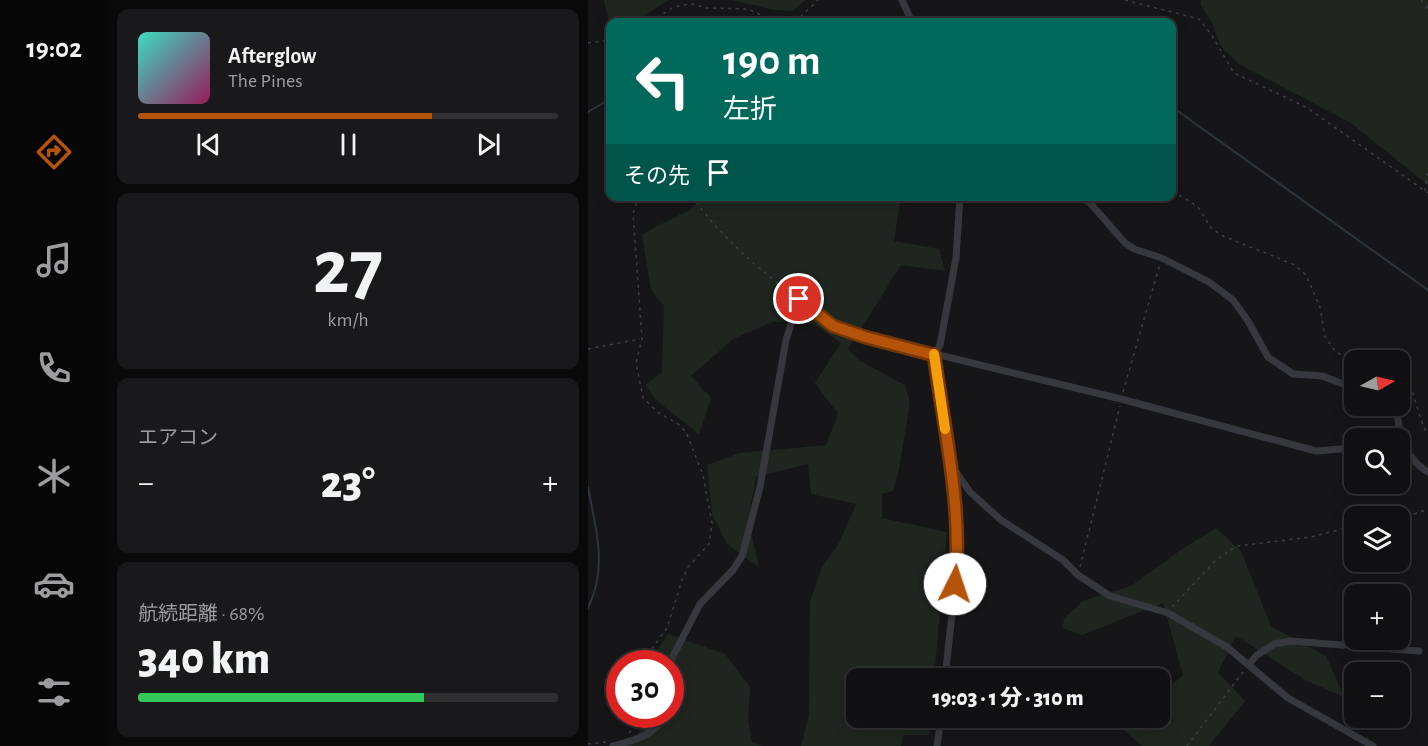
<!DOCTYPE html>
<html lang="ja">
<meta charset="utf-8">
<style>
:root{--surface:#101012;--page:#19191b;--text:#f1f3f6;--muted:#9c9d9f;--line:#303032;--accent:#b45309}
body{margin:0;font-family:"Alegreya Sans","Noto Sans JP",sans-serif;background:var(--page);color:var(--text);height:100vh;display:flex;flex-direction:column;font-size:22px;white-space:nowrap}
*{box-sizing:border-box;margin:0}
p{font-size:20px;color:var(--muted)}
.icon{flex:none;width:33px;height:33px;fill:none;stroke:currentColor;stroke-width:2;stroke-linecap:round;stroke-linejoin:round}
.map{position:relative;flex:1;overflow:hidden}
.panel{display:flex;flex-direction:column;gap:9px;padding:9px;background:#09090a;width:480px}
.panel>*{flex:none}
.top-card{position:absolute;left:18px;top:18px;width:570px;height:183px;border-radius:12px;box-shadow:0 3px 15px #0003,0 0 0 2px var(--line);background:#00695c;color:#fff;overflow:hidden}
.needle{width:39px;rotate:82deg}
.fabs{position:absolute;left:756px;top:350px;display:grid;gap:12px}
.fabs a{display:grid;place-items:center;width:66px;height:66px;border-radius:12px;background:var(--surface);box-shadow:0 3px 15px #0003,0 0 0 2px var(--line);font-size:30px}
.speed{position:absolute;left:18px;top:650px;display:flex;gap:12px;font-size:30px;font-weight:700;text-align:center}
.speed>*{display:grid;place-content:center;width:78px;height:78px;border-radius:50%;background:var(--surface);box-shadow:0 3px 15px #0003,0 0 0 2px var(--line);line-height:1}
.speed .limit{border:9px solid #d22;background:#fff;color:#111}
.pin{position:absolute;display:grid;place-items:center;width:51px;height:51px;color:#fff;margin:-26px;border:3px solid #fff;border-radius:50%;box-shadow:0 2px 6px #0007}
.me{position:absolute;width:66px;margin:-33px;rotate:4deg;stroke-linejoin:round;filter:drop-shadow(0 0 4px #0008)}
.turn{display:flex;align-items:center;gap:21px;height:126px;padding:0 18px;font-size:27px}
.turn .icon{width:78px;height:78px;stroke-width:2.5}
.turn b{display:block;font-size:42px;line-height:51px}
.then{display:flex;align-items:center;height:57px;padding:0 18px;background:#0003;gap:12px;font-size:22px}
.big{font-size:45px;font-weight:800;line-height:1.1}
.panel .widget{flex:1;display:flex;flex-direction:column;justify-content:center;gap:9px;min-width:0;padding:0 21px;border-radius:12px;background:var(--page)}
.panel .dial{align-items:center;gap:0}
.dial b{font-size:78px;line-height:1}
.song{display:flex;align-items:center;gap:18px}
.cover{width:72px;height:72px;border-radius:9px;background:linear-gradient(135deg,hsl(170 70% 55%),hsl(330 70% 35%))}
.played{height:6px;border-radius:3px;background:linear-gradient(90deg,var(--accent) 70%,var(--line) 70%)}
.keys{display:flex;justify-content:space-around;direction:ltr}
.heat{display:flex;justify-content:space-between;align-items:center;font-size:33px;direction:ltr}
.charge{height:9px;border-radius:4px;background:linear-gradient(90deg,#34c759 68%,var(--line) 0)}
.trip{position:absolute;left:258px;top:668px;width:324px;height:60px;border-radius:12px;background:var(--surface);box-shadow:0 3px 15px #0003,0 0 0 2px var(--line);font-weight:800;line-height:60px;text-align:center}
main{display:flex;flex:1;min-height:0}
.tab-bar{display:flex;flex-direction:column;width:108px;justify-content:space-around;align-items:center;background:#060607;color:var(--muted)}
.tab-bar .icon{width:42px;height:42px}
.tab-bar .active{color:var(--accent)}
.tab-bar b{font-size:27px;color:var(--text)}
.map>svg:first-child{display:block}
</style>
<main>
<nav class="tab-bar">
<b>19:02</b>
<svg class="icon active" aria-label="directions" viewBox="0 0 24 24"><path d="M12 3l9 9-9 9-9-9zM9 14v-3h6M13 9l2 2-2 2"/></svg>
<svg class="icon" aria-label="music" viewBox="0 0 24 24"><path d="M9 18V5l10-2v13"/><circle cx="6" cy="18" r="3"/><circle cx="16" cy="16" r="3"/></svg>
<svg class="icon" aria-label="phone" viewBox="0 0 24 24"><path d="M5 4h4l2 5-3 2q2 4 5 5l2-3 5 2v4C11 20 4 13 5 4z"/></svg>
<svg class="icon" aria-label="climate" viewBox="0 0 24 24"><path d="M12 3v18M4 7l16 10M4 17L20 7"/></svg>
<svg class="icon" aria-label="car" viewBox="0 0 24 24"><path d="M5 17H2v-5l4-1 3-4h7l3 4 3 1v5h-3M9 17h6M6 11h13"/><circle cx="7" cy="17" r="2"/><circle cx="17" cy="17" r="2"/></svg>
<svg class="icon" aria-label="filters" viewBox="0 0 24 24"><path d="M4 7h16M4 17h16"/><circle cx="9" cy="7" r="2"/><circle cx="15" cy="17" r="2"/></svg>
</nav>
<section class="panel">
<div class="widget">
<div class="song"><i class="cover"></i><div><b>Afterglow</b><p>The Pines</p></div></div>
<div class="played"></div>
<div class="keys"><svg class="icon" aria-label="previous" viewBox="0 0 24 24"><path d="M18 5L8 12l10 7zM5 5v14"/></svg><svg class="icon" aria-label="pause" viewBox="0 0 24 24"><path d="M8 5v14M16 5v14"/></svg><svg class="icon" aria-label="next" viewBox="0 0 24 24"><path d="M6 5l10 7-10 7zM19 5v14"/></svg></div>
</div>
<div class="widget dial"><b>27</b><p>km/h</p></div>
<div class="widget"><p>エアコン</p>
<div class="heat"><a>−</a><b class="big">23°</b><a>+</a></div>
</div>
<div class="widget"><p>航続距離 · 68%</p><b class="big">340 km</b><div class="charge"></div></div>
</section>
<div class="map">
<svg width="840" height="746" viewBox="0 0 840 746">
<rect width="100%" height="100%" fill="#161618"/>
<g fill="#1e261f">
<polygon points="16,0 81,0 46,22 22,22 22,28"/>
<polygon points="144,0 217,0 205,11 186,10"/>
<polygon points="613,0 840,0 840,185 763,123 651,64 633,46 624,23 613,5"/>
<polygon points="313,196 306,241 351,249 357,271 313,265 260,349 272,361 317,385 322,402 311,469 305,491 294,494 294,518 359,532 346,678 268,678 268,717 343,717 341,735 315,735 313,746 213,746 221,715 222,602 234,567 251,543 268,504 223,494 220,464 168,477 160,519 171,567 139,544 124,514 119,465 152,453 238,445 250,414 227,383 253,343 229,326 215,322 184,322 145,339 103,376 123,398 111,434 69,401 57,385 74,372 76,306 63,290 54,234 99,211 117,197"/>
<polygon points="628,528 653,551 683,626 738,656 756,697 719,681 648,636 630,672 657,701 621,746 554,746 532,727 544,717 572,717 572,695 595,675 575,603 494,635 475,628 476,618 495,601 543,586 594,549"/>
<polygon points="80,634 137,654 162,687 160,720 164,742 175,746 39,746 62,719 63,714 82,714 82,663 66,663 67,653"/>
</g>
<g fill="none" stroke-linecap="round" stroke-linejoin="round">
<g stroke="#2c353c" stroke-width="2">
<polyline points="411,22 437,22"/>
<polyline points="584,107 840,290"/>
<polyline points="0,112 22,99"/>
<path d="M0,487C8,531 20,566 0,608"/>
</g>
<g stroke="#3d3f44" stroke-width="1.5" stroke-dasharray="3 4.5" stroke-linecap="butt">
<polyline points="537,0 611,19 623,34 646,73 718,107 840,193"/>
<polyline points="833,0 840,9"/>
<polyline points="63,22 84,8 94,5 105,4 118,8 160,9 188,22"/>
<polyline points="207,22 230,0"/>
<polyline points="0,43 22,40"/>
<polyline points="837,191 840,168"/>
<polyline points="584,193 595,197 610,207 623,228 635,236 707,265 718,275 732,307 737,337 748,352 766,361"/>
<polyline points="51,196 45,213 54,339 48,363 55,398 71,413 90,424 98,432 115,475 124,523 121,544 100,567 94,580 79,628 62,651 62,663"/>
<path d="M104,196C132,236 167,266 205,295"/>
<polyline points="0,349 52,339"/>
<polyline points="812,385 824,391 836,428 840,433"/>
<polyline points="535,392 572,264"/>
<polyline points="812,519 840,509"/>
<polyline points="492,567 532,406"/>
<polyline points="584,607 628,560 649,546 723,537 766,526"/>
<polyline points="41,733 58,714"/>
<polyline points="0,744 18,742"/>
<polyline points="599,746 655,672"/>
</g>
<g stroke="#37383d" stroke-width="7">
<polyline points="314,0 324,22"/>
<polyline points="372,196 368,258 352,345 346,355 363,465 382,492 413,520 475,560 490,575 522,596 580,613 639,647 700,698 785,746"/>
<polyline points="493,196 503,204 537,243 546,249 574,258 621,282 645,300 660,321 680,357 705,374 734,376 766,388"/>
<path d="M803,405C813,417 809,424 813,438C816,450 829,466 840,472"/>
<polyline points="661,664 669,655 686,644 703,641 754,645 780,643 803,649 831,651"/>
<polyline points="82,673 84,658 112,604 145,570 154,556 172,487 198,340 211,299 245,326 277,337 533,399 728,451 766,448"/>
<polyline points="357,678 370,560 363,465"/>
<path d="M25,746C44,741 70,735 76,714"/>
<polyline points="349,746 353,717"/>
</g>
</g>
<g fill="none" stroke-linecap="round" stroke-linejoin="round">
<g stroke="#753606" stroke-width="15">
<path id="route" d="M211,299L245,326L277,337L346,355C356,428 375,510 367,584"/>
</g>
<use href="#route" stroke="#b45309" stroke-width="10"/>
<polyline stroke="#f59e0b" stroke-width="10" points="346,354 357,429"/>
</g>
</svg>
<div class="fabs">
<a><svg class="needle" viewBox="-14 -14 28 28"><path d="M0-13l5 13h-10z" fill="#e53935"/><path d="M0 13l5-13h-10z" fill="#9c9d9f"/></svg></a>
<a><svg class="icon" aria-label="search" viewBox="0 0 24 24"><circle cx="10" cy="10" r="6"/><path d="M15 15l6 6"/></svg></a>
<a><svg class="icon" aria-label="layers" viewBox="0 0 24 24"><path d="M12 4l9 5-9 5-9-5zM3 14l9 5 9-5"/></svg></a>
<a>+</a>
<a>−</a>
</div>
<div class="speed"><div class="limit">30</div></div>
<div class="pin" style="left:211px;top:299px;background:#d93025"><svg class="icon" aria-label="arrive" viewBox="0 0 24 24"><path d="M6 21V4h12l-3 4 3 4H6"/></svg></div>
<svg class="me" style="left:367px;top:584px" viewBox="-20 -20 40 40"><circle r="19" fill="#fff"/><path d="M0-13L10 11 0 6-10 11z" fill="#b45309"/></svg>
<div class="trip">19:03 · 1 分 · 310 m</div>
<div class="top-card">
<div class="turn"><svg class="icon" aria-label="left" viewBox="0 0 24 24"><path d="M17 20v-9H6M10 6l-5 5 5 5"/></svg><div><b>190 m</b>左折</div></div>
<div class="then">その先<svg class="icon" aria-label="arrive" viewBox="0 0 24 24"><path d="M6 21V4h12l-3 4 3 4H6"/></svg></div>
</div>
</div>
</main>
